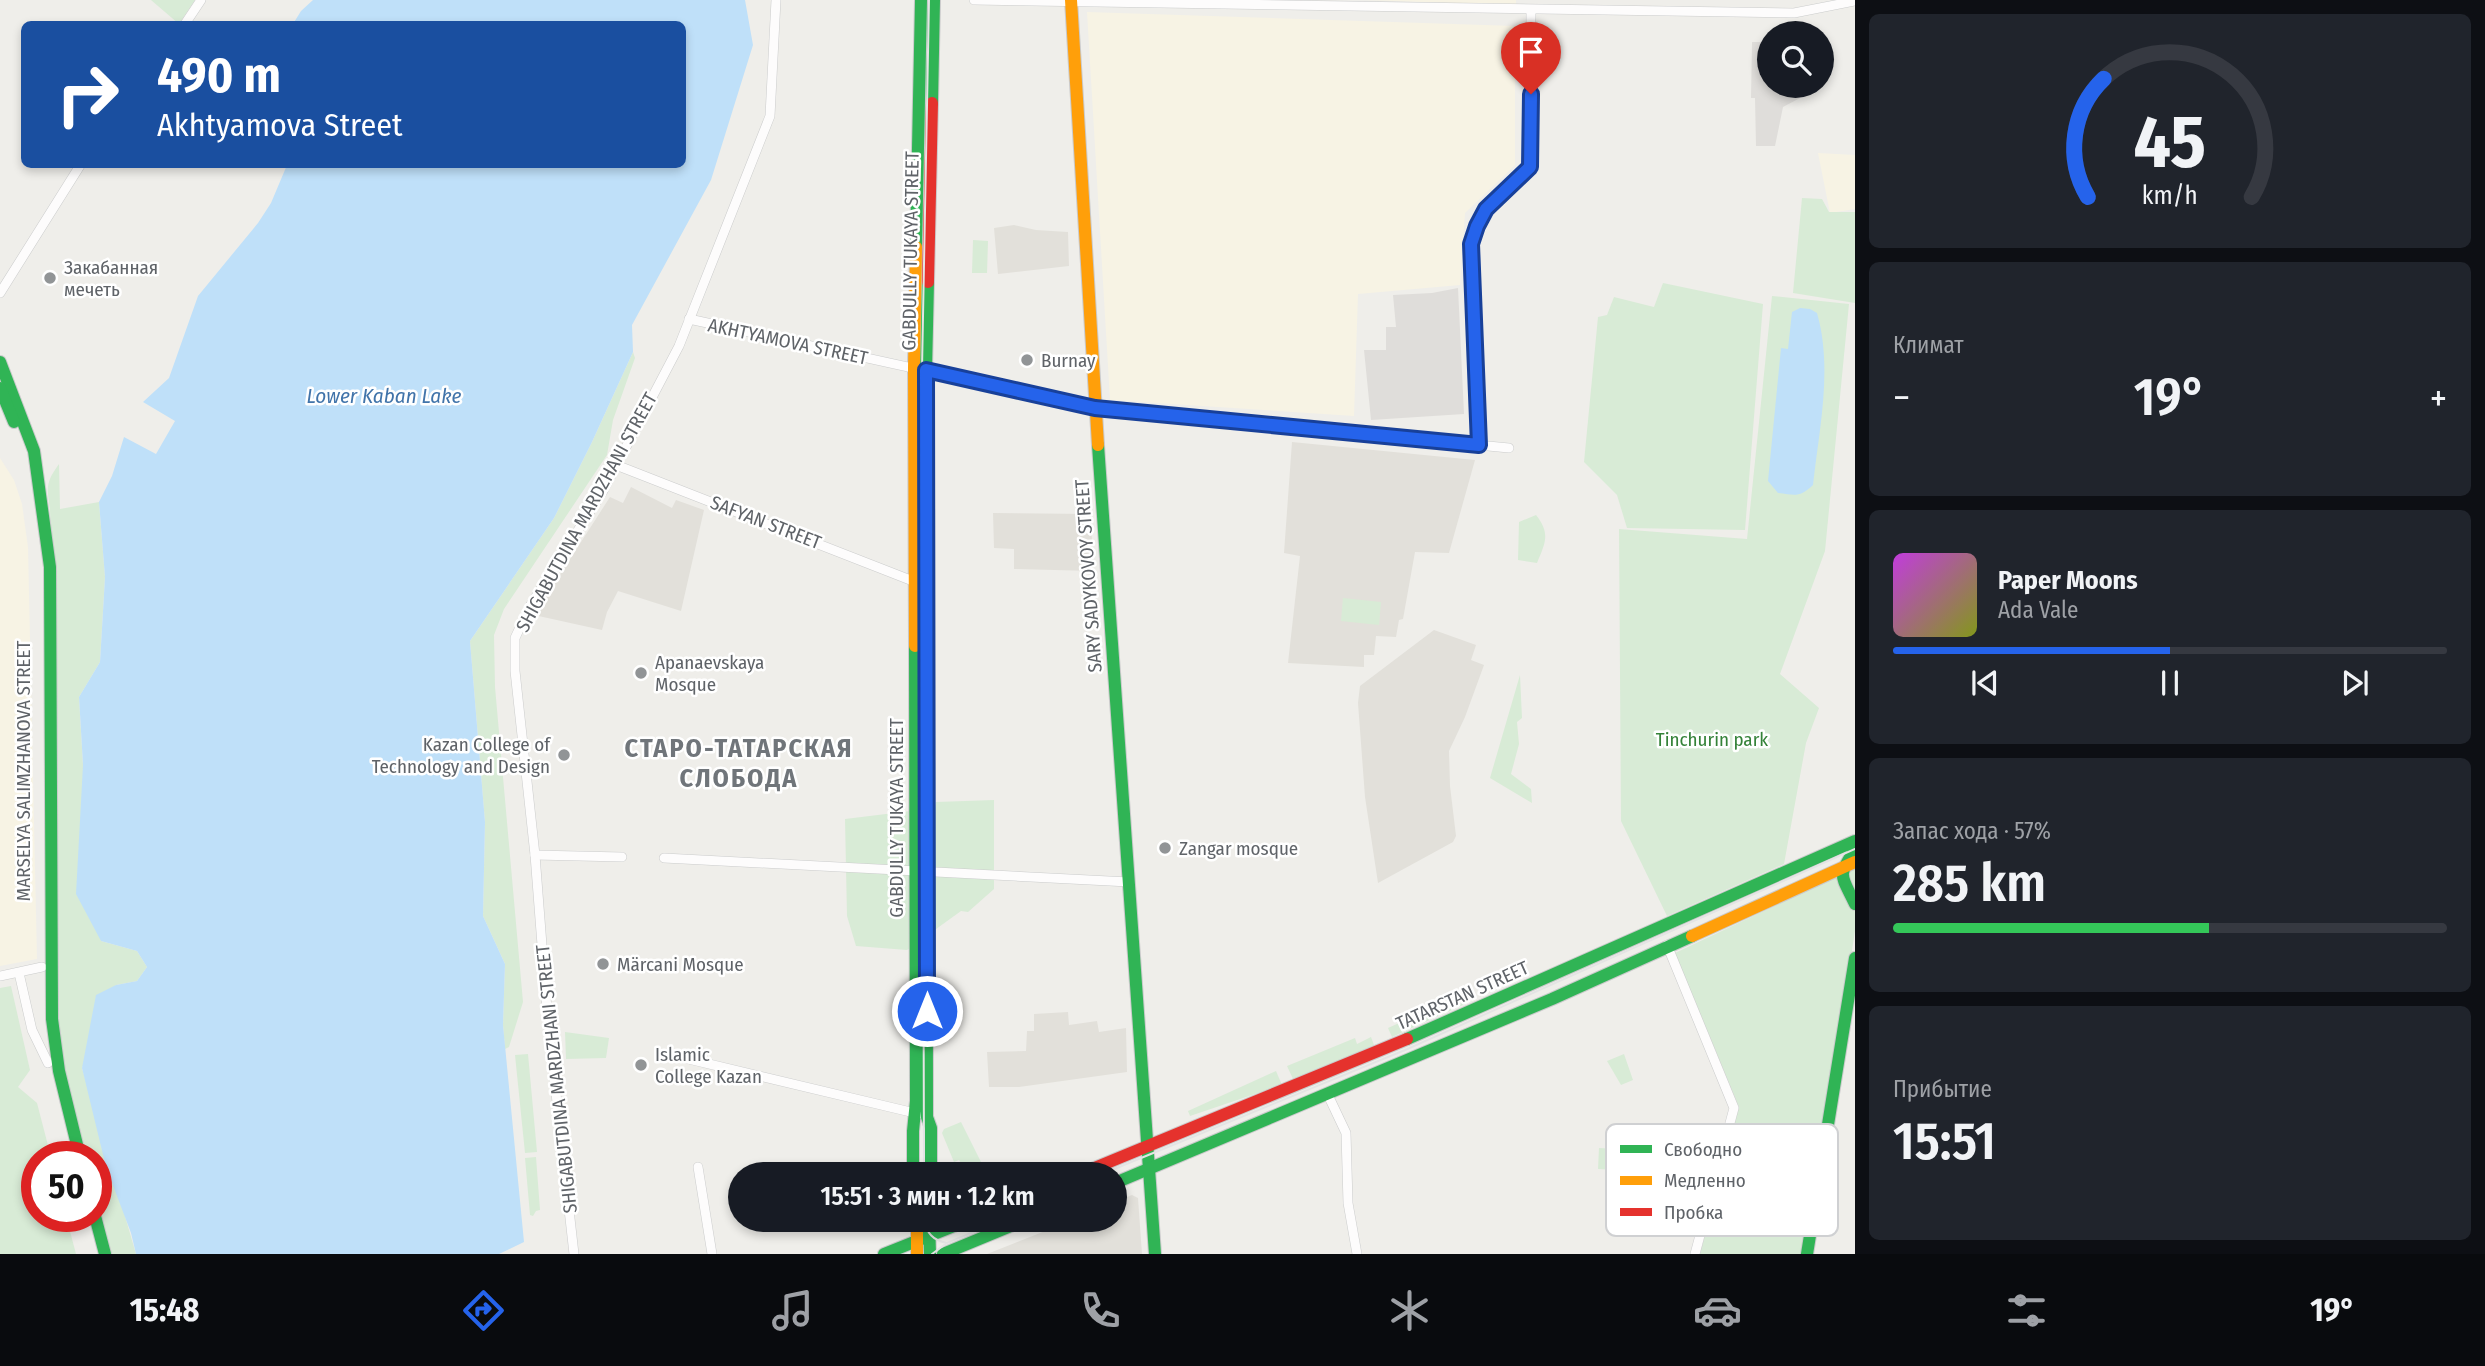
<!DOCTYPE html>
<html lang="ru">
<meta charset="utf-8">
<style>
:root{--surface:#171b24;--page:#20242c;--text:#f1f3f6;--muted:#9ea1a6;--line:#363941;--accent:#2563eb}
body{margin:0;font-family:"Fira Sans Condensed",sans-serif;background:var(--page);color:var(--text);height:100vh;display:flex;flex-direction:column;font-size:26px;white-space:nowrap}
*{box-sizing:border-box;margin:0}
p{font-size:23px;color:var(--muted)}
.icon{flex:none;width:38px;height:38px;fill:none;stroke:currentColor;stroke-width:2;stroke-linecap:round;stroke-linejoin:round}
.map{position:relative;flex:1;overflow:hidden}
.details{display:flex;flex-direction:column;gap:14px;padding:14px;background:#0d0f14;width:630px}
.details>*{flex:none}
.guide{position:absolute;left:21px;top:21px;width:665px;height:147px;border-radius:10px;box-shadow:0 4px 10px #0003;background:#1a4fa0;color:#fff;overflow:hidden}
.controls{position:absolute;left:1757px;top:21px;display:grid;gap:14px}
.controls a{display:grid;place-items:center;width:77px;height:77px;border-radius:50%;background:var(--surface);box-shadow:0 4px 10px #0003;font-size:35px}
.speed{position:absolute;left:21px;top:1141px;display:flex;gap:14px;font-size:35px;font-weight:700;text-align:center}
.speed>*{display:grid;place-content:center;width:91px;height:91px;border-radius:50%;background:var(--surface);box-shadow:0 4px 10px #0003;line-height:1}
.speed .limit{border:10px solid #d22;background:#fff;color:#111}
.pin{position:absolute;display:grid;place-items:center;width:60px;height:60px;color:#fff;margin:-72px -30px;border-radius:50% 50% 50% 0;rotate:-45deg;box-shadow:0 0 7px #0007}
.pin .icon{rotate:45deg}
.me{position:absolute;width:77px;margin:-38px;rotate:0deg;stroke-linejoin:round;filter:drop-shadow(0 0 5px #0008)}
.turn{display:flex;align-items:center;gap:24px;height:147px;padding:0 21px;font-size:32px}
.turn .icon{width:91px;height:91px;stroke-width:2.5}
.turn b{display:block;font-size:49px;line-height:60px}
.big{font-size:52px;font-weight:600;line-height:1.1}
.details .tile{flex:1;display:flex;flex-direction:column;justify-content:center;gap:10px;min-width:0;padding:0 24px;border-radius:10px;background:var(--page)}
.details .dial{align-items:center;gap:0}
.dial svg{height:182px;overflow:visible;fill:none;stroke:var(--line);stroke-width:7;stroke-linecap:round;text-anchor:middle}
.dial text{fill:var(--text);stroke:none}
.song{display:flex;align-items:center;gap:21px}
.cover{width:84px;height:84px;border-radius:10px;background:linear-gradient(135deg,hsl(290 70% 55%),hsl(70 70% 35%))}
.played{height:7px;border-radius:4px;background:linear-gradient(90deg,var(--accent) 50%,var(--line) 50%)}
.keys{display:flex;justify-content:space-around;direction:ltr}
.heat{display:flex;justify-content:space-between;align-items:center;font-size:38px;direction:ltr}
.charge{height:10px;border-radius:5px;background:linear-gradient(90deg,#34c759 57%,var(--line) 0)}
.trip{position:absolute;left:728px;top:1162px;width:399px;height:70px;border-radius:35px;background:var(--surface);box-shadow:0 4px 10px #0003;font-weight:600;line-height:70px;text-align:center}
.tabs{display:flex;height:112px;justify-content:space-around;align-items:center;background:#090b0e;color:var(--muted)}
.tabs .icon{width:49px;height:49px}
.tabs .on{color:var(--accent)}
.tabs b{font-size:32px;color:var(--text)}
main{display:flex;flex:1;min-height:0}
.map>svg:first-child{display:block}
</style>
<main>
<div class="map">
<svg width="1855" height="1254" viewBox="0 0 1855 1254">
<rect width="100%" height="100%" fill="#efeeea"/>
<g fill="#f7f3e4">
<polygon points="1364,0 1516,0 1516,5"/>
<polygon points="1087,12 1515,26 1515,165 1465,213 1460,285 1358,294 1354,416 1110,400"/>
<polygon points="1818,153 1855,155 1855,209 1830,213"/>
<polygon points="0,458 14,480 22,504 28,547 37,959 0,966"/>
</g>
<g fill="#dfddda">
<polygon points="1752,42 1769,42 1769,86 1800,86 1800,98 1783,107 1775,146 1756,146 1755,98 1751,98"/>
<polygon points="1458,288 1464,414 1371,420 1364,350 1386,350 1386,327 1396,327 1393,295 1432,293"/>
</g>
<g fill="#e2e0da">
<polygon points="1014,225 1036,230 1068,232 1069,266 998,274 994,228"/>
<polygon points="1292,442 1475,460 1449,553 1415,552 1403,619 1399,620 1396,637 1376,636 1374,655 1364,655 1364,667 1288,663 1300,556 1284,553"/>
<polygon points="631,487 672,508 676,500 704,510 681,611 618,591 607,612 602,630 534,615 610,497 623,503"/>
<polygon points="993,513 1091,514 1093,571 1014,569 1014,549 994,548"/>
<polygon points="1434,630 1476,645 1471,660 1484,665 1465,717 1449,751 1450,786 1456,836 1453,842 1378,883 1365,797 1358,703 1360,686"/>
<polygon points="1068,1012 1069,1025 1097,1021 1099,1032 1126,1028 1127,1072 1019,1087 989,1087 987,1052 1026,1051 1027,1031 1034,1031 1034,1014"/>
<polygon points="1132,1195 1138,1198 1142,1254 987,1254 1073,1220 1115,1220 1115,1202"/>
</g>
<g fill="#d8ebd6">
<polygon points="151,0 195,0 179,24"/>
<polygon points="1802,198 1822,199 1829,212 1855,212 1855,303 1793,293"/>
<polygon points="973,240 988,241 987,273 972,273"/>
<polygon points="1663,283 1763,304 1745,530 1627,528 1617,495 1584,462 1598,317 1607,315 1614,297 1654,307"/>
<polygon points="1772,296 1849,304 1825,551 1780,674 1819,708 1806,743 1784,864 1667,916 1621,821 1619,529 1747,539"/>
<polygon points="633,352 635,358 613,420 607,455 504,609 494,635 495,687 523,1002 509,1047 505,1049 503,1025 505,964 483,916 485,822 470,641 554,518 592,442"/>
<path d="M59,464L60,509L99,502L105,577L100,662L79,697L83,765L101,941L137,951L147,967L137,981L116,985L82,1068L136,1254H110L96,1202V1157H84L59,1044L55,989L56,691L50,510C47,488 45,483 59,464Z"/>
<path d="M1536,515C1551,534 1545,543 1537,563L1518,560L1519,522Z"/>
<polygon points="1343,598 1381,602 1379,625 1341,621"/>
<polygon points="1520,675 1522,718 1517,722 1519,744 1511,774 1531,789 1532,803 1490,778"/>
<polygon points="994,800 994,889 968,912 961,911 907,950 856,946 847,916 845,819 935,808 936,802"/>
<polygon points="1855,868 1855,931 1808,1237 1803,1254 1700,1254 1739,1107 1675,953"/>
<polygon points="11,986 30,1070 18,1087 37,1103 51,1157 37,1157 37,1216 66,1216 76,1254 0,1254 0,988"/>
<polygon points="1461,995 1465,1004 1392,1037 1388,1028"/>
<polygon points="565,1032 609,1038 606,1058 566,1059"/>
<polygon points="1371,1037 1374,1045 1294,1081 1287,1066 1355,1038 1357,1044"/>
<polygon points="528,1054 537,1152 525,1153 515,1055"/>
<polygon points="1624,1054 1633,1080 1621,1085 1607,1061"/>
<polygon points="1276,1071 1282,1085 1190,1116 1188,1111"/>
<polygon points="961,1122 982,1164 966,1170 959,1160 954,1162 942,1133 944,1129"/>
<polygon points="1599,1148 1617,1149 1616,1170 1598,1169"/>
<polygon points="536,1157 540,1210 536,1211 533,1216 530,1215 525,1158"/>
</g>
<g fill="#bfe0f9">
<polygon points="313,0 745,0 753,45 711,180 632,325 633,352 592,442 554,518 470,641 485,822 483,916 505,964 503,1025 524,1242 499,1254 136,1254 131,1233 106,1167 82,1068 96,995 116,985 137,981 147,967 137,951 101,941 76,894 83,765 79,697 100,662 105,577 99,502 112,476 124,437 156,454 175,421 143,402 169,378 198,296 258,223 271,203 287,165 682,164 682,24 293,24 301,11"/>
<path d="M1800,308L1810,309L1817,313C1833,369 1819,429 1813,485C1799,498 1796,495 1778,493L1768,481L1781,348L1788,349L1792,312Z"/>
</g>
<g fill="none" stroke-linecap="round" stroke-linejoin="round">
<g stroke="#cbcccc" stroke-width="10">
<g id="street">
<polyline points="974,0 1794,13 1855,1"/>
<polyline points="185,24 201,0"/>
<polyline points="0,293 81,164"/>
<polyline points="689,319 1095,408 1509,448"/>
<polyline points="1479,445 1471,244 1477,226 1486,209 1530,167 1531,10"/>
<polyline points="616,465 918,583"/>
<polyline points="535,855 622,857"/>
<polyline points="664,858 1129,882"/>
<polyline points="1667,945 1734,1108 1695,1254"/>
<polyline points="19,973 32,1030 48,1063"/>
<polyline points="0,976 42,967"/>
<polyline points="680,1057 919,1114"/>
<polyline points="1328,1095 1346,1133 1348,1203 1357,1254"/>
<polyline points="698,1167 712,1254"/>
<polyline points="574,1254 548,1022 535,855 515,671 515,638 530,606 603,491 679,346 770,116 776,0"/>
</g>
</g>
<g stroke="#cacacb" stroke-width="14">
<g id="fast">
<polyline points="932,103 934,0"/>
<polyline points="916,247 921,0"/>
<polyline points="928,282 926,370 927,1117 931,1128 931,1174"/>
<polyline points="0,362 34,451 50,567 52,1019 59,1071 80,1157"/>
<polyline points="0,388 14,422"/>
<polyline points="1098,445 1155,1254"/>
<path d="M1855,850C1836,877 1842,876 1855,904"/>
<polyline points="1407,1039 1855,841"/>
<polyline points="913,1174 913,1131 916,1101 915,646"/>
<polyline points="1115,1183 1552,999 1692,936"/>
<polyline points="95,1216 105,1254"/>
<polyline points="929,1220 930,1254"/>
<polyline points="884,1254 969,1220"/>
<polyline points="943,1254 1025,1220"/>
<polyline points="1807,1254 1855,958"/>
</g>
</g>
<g stroke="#cacacb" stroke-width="14">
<g id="slow">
<polyline points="1071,0 1098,445"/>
<polyline points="915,646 914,368 916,247"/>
<polyline points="1692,936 1855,862"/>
<polyline points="917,1220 917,1254"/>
</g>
</g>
<g stroke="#cacacb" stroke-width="14">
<g id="jam">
<polyline points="928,282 932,103"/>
<polyline points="1080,1174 1407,1039"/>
</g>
</g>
<use href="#street" stroke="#fdfcfc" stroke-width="9"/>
<use href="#fast" stroke="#30b455" stroke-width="12"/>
<use href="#slow" stroke="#ff9f0a" stroke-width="12"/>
<use href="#jam" stroke="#e5322d" stroke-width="12"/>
<g stroke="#e4e4e4" stroke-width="2">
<polyline points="924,1174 922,369 929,0"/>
<polyline points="1102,1174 1405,1050 1855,849"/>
<path d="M924,1220C927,1233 932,1240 947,1243"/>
<polyline points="932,1254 947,1243 1003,1220"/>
</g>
</g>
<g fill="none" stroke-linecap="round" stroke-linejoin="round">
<g stroke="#184099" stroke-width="18">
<polyline id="route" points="927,1011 926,370 1095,408 1479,445 1471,244 1477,226 1486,209 1530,167 1531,94"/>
</g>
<use href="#route" stroke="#2563eb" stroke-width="12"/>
</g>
<g fill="#919496" stroke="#fff" stroke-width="2.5">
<circle cx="50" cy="278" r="7"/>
<circle cx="1027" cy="360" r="7"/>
<circle cx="641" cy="673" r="7"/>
<circle cx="564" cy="755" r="7"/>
<circle cx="1165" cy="848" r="7"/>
<circle cx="603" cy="964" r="7"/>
<circle cx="641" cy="1065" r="7"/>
</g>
<g text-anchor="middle" stroke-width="5" stroke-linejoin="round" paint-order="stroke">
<g font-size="19" fill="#5f6368" stroke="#fff">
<text transform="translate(910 251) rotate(-89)" y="7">GABDULLY TUKAYA STREET</text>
<text transform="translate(788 341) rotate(12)" y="7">AKHTYAMOVA STREET</text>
<text transform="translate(586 512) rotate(-61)" y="7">SHIGABUTDINA MARDZHANI STREET</text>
<text transform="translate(766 522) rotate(21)" y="7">SAFYAN STREET</text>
<text transform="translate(1088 576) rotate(-94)" y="7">SARY SADYKOVOY STREET</text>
<text transform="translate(23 771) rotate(-90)" y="7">MARSELYA SALIMZHANOVA STREET</text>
<text transform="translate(896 818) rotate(-90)" y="7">GABDULLY TUKAYA STREET</text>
<text transform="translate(1462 995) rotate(-24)" y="7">TATARSTAN STREET</text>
<text transform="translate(556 1079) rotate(-96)" y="7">SHIGABUTDINA MARDZHANI STREET</text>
</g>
<g font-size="19" fill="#5f6368" stroke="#fff" text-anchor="start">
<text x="64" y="274">Закабанная<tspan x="64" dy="22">мечеть</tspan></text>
<text x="1041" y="367">Burnay</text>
<text x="655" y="669">Apanaevskaya<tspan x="655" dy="22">Mosque</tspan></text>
<text x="550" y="751" text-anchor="end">Kazan College of<tspan x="550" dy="22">Technology and Design</tspan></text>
<text x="1179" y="855">Zangar mosque</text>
<text x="617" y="971">Märcani Mosque</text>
<text x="655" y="1061">Islamic<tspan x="655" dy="22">College Kazan</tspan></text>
</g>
<g font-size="19" fill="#348238" stroke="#fff">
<text x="1712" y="746">Tinchurin park</text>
</g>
<g font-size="21" font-style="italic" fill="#4174aa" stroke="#fff">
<text x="384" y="403">Lower Kaban Lake</text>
</g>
<g font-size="26" font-weight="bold" letter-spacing="2" fill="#70757a" stroke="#fff">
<text x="739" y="757">СТАРО-ТАТАРСКАЯ<tspan x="739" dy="30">СЛОБОДА</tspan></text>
</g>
</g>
<rect x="1606" y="1124" width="232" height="112" rx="10" fill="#fff" stroke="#cfd0d2" stroke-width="2"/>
<rect x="1620" y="1145" width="32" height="8" fill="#30b455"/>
<rect x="1620" y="1176" width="32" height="9" fill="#ff9f0a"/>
<rect x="1620" y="1208" width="32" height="8" fill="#e5322d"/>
<g font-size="19" fill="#5f6368">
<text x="1664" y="1156">Свободно</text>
<text x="1664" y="1187">Медленно</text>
<text x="1664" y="1219">Пробка</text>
</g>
</svg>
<div class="controls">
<a><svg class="icon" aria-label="search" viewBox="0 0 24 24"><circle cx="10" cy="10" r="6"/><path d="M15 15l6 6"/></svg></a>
</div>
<div class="speed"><div class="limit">50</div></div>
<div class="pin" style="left:1531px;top:94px;background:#d93025"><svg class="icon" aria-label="arrive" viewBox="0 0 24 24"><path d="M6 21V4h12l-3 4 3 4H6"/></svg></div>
<svg class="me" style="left:927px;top:1011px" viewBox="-20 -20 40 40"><circle r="17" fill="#2563eb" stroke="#fff" stroke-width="3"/><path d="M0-11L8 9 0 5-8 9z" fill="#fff"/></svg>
<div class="trip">15:51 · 3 мин · 1.2 km</div>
<div class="guide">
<div class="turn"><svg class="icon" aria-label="right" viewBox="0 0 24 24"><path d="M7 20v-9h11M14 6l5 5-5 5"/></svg><div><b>490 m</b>Akhtyamova Street</div></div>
</div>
</div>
<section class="details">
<div class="tile dial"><svg viewBox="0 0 100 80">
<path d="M14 69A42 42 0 1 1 86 69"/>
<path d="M14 69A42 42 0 0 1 21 17" stroke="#2563eb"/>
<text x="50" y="56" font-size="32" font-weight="700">45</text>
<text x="50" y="72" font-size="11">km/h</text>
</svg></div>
<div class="tile"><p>Климат</p>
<div class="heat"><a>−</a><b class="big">19°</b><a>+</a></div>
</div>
<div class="tile">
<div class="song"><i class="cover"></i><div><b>Paper Moons</b><p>Ada Vale</p></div></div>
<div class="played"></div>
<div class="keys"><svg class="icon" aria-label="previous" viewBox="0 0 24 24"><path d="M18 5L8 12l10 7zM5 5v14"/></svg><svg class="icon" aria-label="pause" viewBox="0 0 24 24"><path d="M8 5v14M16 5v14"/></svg><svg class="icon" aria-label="next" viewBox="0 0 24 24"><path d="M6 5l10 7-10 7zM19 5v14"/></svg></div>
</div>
<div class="tile"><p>Запас хода · 57%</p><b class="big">285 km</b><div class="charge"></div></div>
<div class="tile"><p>Прибытие</p><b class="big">15:51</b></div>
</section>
</main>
<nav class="tabs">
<b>15:48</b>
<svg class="icon on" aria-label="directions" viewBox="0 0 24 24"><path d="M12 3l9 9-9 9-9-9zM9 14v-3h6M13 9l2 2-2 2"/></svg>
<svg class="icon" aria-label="music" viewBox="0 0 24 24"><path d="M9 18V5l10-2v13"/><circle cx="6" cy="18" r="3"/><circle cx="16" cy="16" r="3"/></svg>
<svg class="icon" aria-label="phone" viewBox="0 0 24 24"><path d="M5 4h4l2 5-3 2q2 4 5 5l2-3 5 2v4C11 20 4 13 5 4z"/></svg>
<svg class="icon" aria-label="climate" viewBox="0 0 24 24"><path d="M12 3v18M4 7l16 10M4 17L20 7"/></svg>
<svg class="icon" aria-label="car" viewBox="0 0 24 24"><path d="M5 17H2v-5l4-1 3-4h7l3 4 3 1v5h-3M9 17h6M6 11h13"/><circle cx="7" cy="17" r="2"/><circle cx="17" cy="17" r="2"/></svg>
<svg class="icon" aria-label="filters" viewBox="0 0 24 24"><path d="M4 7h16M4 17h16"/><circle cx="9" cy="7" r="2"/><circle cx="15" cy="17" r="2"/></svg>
<b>19°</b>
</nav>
